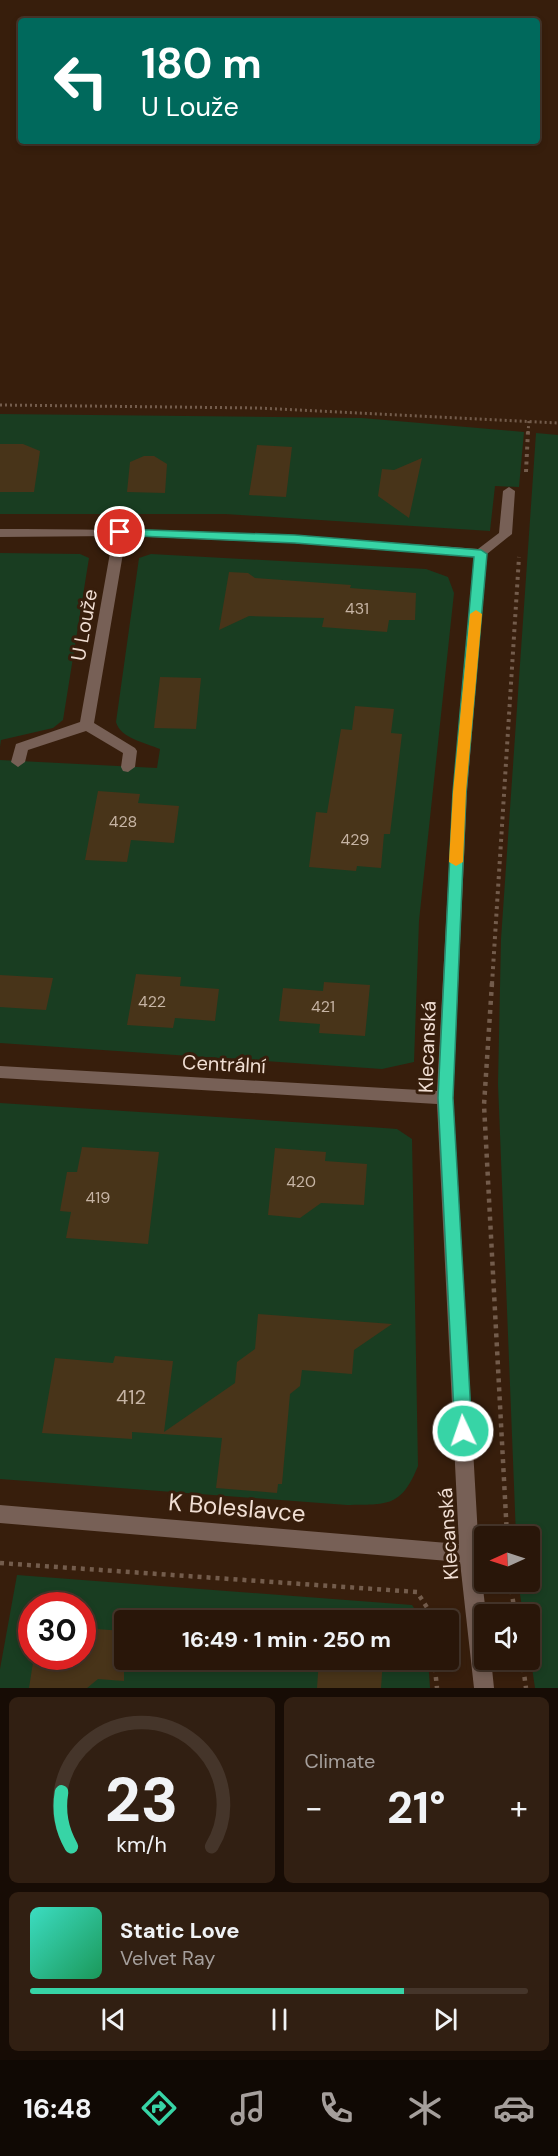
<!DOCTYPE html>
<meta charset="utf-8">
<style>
:root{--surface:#291609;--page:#311f12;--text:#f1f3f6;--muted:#a59f9c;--line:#45352a;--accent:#37d4a6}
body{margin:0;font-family:"DM Sans",sans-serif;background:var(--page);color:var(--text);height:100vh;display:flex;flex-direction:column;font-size:22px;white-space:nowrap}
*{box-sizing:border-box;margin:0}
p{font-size:20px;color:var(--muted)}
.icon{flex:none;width:33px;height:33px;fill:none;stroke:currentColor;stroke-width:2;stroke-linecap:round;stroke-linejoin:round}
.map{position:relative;height:1688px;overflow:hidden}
.details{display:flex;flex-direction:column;gap:9px;padding:9px;background:#170c05;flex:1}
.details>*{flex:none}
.top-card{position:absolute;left:18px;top:18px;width:522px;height:126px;border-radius:6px;box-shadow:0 3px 9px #0003,0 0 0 2px var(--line);background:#00695c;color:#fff;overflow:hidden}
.needle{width:39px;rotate:267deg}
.controls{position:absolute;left:474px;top:1526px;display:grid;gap:12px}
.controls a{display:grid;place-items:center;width:66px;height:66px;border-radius:6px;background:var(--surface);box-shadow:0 3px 9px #0003,0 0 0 2px var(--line);font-size:30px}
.speed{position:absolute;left:18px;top:1592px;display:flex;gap:12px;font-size:30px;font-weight:700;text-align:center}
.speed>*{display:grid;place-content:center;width:78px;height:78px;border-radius:50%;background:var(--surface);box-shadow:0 3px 9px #0003,0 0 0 2px var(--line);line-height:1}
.speed .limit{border:9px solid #d22;background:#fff;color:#111}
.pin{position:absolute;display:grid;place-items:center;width:51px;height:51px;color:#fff;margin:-26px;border:3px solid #fff;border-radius:50%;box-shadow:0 2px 6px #0007}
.me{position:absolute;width:66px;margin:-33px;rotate:357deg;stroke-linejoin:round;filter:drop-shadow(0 0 4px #0008)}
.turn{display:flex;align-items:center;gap:21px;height:126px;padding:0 24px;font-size:27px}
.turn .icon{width:78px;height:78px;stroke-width:2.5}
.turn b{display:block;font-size:42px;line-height:51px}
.big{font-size:45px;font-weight:700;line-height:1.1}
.details .widget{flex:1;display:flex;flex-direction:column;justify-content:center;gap:9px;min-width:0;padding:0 21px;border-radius:9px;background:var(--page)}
.details .dial{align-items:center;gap:0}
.dial svg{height:156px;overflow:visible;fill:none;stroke:var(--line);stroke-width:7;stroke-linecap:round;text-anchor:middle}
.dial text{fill:var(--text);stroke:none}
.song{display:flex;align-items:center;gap:18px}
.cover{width:72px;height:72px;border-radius:9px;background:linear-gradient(135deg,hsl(170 70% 55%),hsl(150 70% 35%))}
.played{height:6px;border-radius:3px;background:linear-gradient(90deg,var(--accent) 75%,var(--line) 75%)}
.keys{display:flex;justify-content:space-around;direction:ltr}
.heat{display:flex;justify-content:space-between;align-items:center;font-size:33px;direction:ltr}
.details .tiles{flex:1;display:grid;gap:9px;grid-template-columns:1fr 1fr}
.widget:last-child{grid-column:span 2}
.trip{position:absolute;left:114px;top:1610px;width:345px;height:60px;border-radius:6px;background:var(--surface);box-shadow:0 3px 9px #0003,0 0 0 2px var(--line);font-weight:700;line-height:60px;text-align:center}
.menu{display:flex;height:96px;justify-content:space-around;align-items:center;background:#100904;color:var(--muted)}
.menu .icon{width:42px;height:42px}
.menu .active{color:var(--accent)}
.menu b{font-size:27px;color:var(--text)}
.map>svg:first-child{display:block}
</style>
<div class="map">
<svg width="558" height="1688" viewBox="0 0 558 1688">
<rect width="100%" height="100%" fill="#371e0c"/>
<g fill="#193d21" fill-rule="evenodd">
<polygon points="0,414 362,418 524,432 519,487 495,486 490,531 225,514 0,514"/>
<polygon points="536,433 558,435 558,1688 535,1688 530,1654 530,1614 523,1614 518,1581 530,1581 530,1536 516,1536 498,1084 501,939"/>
<polygon points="0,553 80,554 89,558 63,720 53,728 1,740 0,747"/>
<path d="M151,554L426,569L448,577L454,593L419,921L414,1062L382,1069L0,1043V760L157,768L160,749C146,743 120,738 116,722L139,558Z"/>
<path d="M0,1103L370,1127L397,1129L412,1139L418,1466C401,1508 387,1504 347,1505L0,1479Z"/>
<path d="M17,1575L412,1605L422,1620H124V1659H428L430,1688H0V1669ZM32,1605H82V1656H32Z"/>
</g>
<g fill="#483419">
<polygon points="0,444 23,444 40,451 34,492 0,492"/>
<polygon points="257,445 292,447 286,497 249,495"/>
<polygon points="144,456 154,456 167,464 165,493 127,492 130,462"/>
<polygon points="422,458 409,518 378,496 382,469 394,470"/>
<polygon points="229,572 248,573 255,578 351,585 350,588 416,593 415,620 389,620 387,632 322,627 324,618 249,616 219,630"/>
<polygon points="160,677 201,678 196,729 154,728"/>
<polygon points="355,706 394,709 391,733 402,734 390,834 384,834 381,868 357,866 356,871 309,867 316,812 327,813 341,729 352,730"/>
<polygon points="98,791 140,794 138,803 179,806 174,843 131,840 127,862 85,860"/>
<polygon points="136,974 181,977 180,986 219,989 215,1021 175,1018 173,1028 127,1025"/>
<polygon points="0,975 53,978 46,1010 0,1007"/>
<polygon points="324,982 370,985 365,1036 319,1033 320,1024 279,1021 283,988 323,991"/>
<polygon points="82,1147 159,1152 148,1244 66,1238 71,1212 60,1211 67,1172 77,1172"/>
<polygon points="275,1148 326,1152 325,1161 367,1164 364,1205 321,1203 300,1218 268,1215"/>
<polygon points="258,1314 392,1324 354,1350 352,1374 302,1370 300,1386 290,1394 282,1484 278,1484 277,1493 216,1488 222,1438 132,1432 132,1439 42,1433 55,1358 113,1363 115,1356 173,1361 164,1432 235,1383 237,1362 255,1349"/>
<polygon points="82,1628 124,1631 124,1681 98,1679 87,1688 29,1688 34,1656 82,1656"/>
<polygon points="319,1659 383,1659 381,1688 317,1688"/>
</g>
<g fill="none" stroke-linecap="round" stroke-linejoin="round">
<g stroke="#735c4c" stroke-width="3" stroke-dasharray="2 3" stroke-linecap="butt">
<polyline points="0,405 258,408 558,423"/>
<polyline points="528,433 529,420"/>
</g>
<g stroke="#735c4c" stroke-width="4" stroke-dasharray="3 4.5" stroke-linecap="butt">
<polyline points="526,472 528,431"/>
<polyline points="492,984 519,557"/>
</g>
<g stroke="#735c4c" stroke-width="4.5" stroke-dasharray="4 5" stroke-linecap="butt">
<polyline points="492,983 484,1105 507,1536"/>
<polyline points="0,1563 417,1592 428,1609 429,1620"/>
<polyline points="510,1581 515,1614"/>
<polyline points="434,1659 437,1688"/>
<polyline points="522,1659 526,1688"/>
</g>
<path fill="#776056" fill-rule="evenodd" d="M509,487L515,491L512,534L487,554L467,792L453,1098L479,1554L486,1614L484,1659H491L494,1688H474L460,1562L0,1523V1505L459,1544L437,1104L0,1078V1066L437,1091L453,792L474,557L295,543L126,536L94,723L135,748L137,751L135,767L128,772L123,771L121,767L123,753L86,731L28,750L25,762L18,767L11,762L16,744L80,722L113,536L0,537V529C160,528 319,537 478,549L499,533L503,491Z"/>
</g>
<polygon fill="#37d4a6" stroke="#248a6c" stroke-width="1.5" points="120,529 295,535 481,550 487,554 466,792 453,1098 472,1431 469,1436 463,1438 457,1436 455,1431 438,1098 453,792 474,557 295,543 116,535 116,530"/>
<polygon fill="#f59e0b" points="476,610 482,614 466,792 463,862 456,866 449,862 453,792 470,614"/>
<g text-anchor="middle" stroke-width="6" stroke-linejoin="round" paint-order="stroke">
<g font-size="16" fill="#c6b4a4">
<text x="357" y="614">431</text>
<text x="123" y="827">428</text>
<text x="355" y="845">429</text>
<text x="152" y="1007">422</text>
<text x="323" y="1012">421</text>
<text x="301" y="1187">420</text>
<text x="98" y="1203">419</text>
</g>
<g font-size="20" fill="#f0ded3" stroke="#371e0c">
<text transform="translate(84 625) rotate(-80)" y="7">U Louže</text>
<text transform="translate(427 1047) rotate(-88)" y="7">Klecanská</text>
<text transform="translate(224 1064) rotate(3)" y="7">Centrální</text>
<text transform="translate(448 1534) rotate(-94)" y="7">Klecanská</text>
</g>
<g font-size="20" fill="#c6b4a4">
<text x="131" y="1404">412</text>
</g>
<g font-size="24" fill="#f0ded3" stroke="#371e0c">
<text transform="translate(237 1508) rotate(5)" y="8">K Boleslavce</text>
</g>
</g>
</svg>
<div class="controls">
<a><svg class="needle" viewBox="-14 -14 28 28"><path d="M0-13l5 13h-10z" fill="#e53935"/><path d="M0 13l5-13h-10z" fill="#a59f9c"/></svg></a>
<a><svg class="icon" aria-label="sound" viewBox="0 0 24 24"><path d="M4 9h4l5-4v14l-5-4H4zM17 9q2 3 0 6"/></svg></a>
</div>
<div class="speed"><div class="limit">30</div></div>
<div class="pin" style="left:120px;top:532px;background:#d93025"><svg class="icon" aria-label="arrive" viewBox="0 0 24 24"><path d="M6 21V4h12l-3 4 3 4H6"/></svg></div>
<svg class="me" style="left:463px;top:1431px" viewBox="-20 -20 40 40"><circle r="17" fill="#37d4a6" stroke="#fff" stroke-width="3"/><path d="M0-11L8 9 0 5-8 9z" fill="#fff"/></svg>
<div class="trip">16:49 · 1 min · 250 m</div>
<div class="top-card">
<div class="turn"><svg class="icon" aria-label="left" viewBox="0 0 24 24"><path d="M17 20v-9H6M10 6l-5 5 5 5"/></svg><div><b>180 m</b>U Louže</div></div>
</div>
</div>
<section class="details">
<div class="tiles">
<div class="widget dial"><svg viewBox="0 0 100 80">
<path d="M14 69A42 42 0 1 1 86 69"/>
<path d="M14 69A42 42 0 0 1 9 41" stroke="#37d4a6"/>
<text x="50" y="56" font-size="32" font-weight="700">23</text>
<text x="50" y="72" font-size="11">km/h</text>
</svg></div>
<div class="widget"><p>Climate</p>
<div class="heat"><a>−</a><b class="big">21°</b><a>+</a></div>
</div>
<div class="widget">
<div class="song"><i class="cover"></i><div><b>Static Love</b><p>Velvet Ray</p></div></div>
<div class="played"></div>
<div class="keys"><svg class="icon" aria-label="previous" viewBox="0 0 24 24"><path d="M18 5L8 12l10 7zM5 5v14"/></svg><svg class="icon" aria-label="pause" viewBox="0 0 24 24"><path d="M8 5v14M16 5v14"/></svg><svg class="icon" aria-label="next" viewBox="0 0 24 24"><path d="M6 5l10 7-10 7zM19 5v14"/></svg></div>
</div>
</div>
</section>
<nav class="menu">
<b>16:48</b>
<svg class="icon active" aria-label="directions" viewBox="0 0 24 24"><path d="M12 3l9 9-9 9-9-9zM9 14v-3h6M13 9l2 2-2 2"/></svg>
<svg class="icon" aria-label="music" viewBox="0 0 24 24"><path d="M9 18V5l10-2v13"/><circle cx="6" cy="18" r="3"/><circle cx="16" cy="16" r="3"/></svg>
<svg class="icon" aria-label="phone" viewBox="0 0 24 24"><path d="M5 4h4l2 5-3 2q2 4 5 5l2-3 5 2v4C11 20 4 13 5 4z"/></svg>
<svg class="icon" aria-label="climate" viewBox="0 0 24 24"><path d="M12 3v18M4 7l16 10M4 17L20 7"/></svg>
<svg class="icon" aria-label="car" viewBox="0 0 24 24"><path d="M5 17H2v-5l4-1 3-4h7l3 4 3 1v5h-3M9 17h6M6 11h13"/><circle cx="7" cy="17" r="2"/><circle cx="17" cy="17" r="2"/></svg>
</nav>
